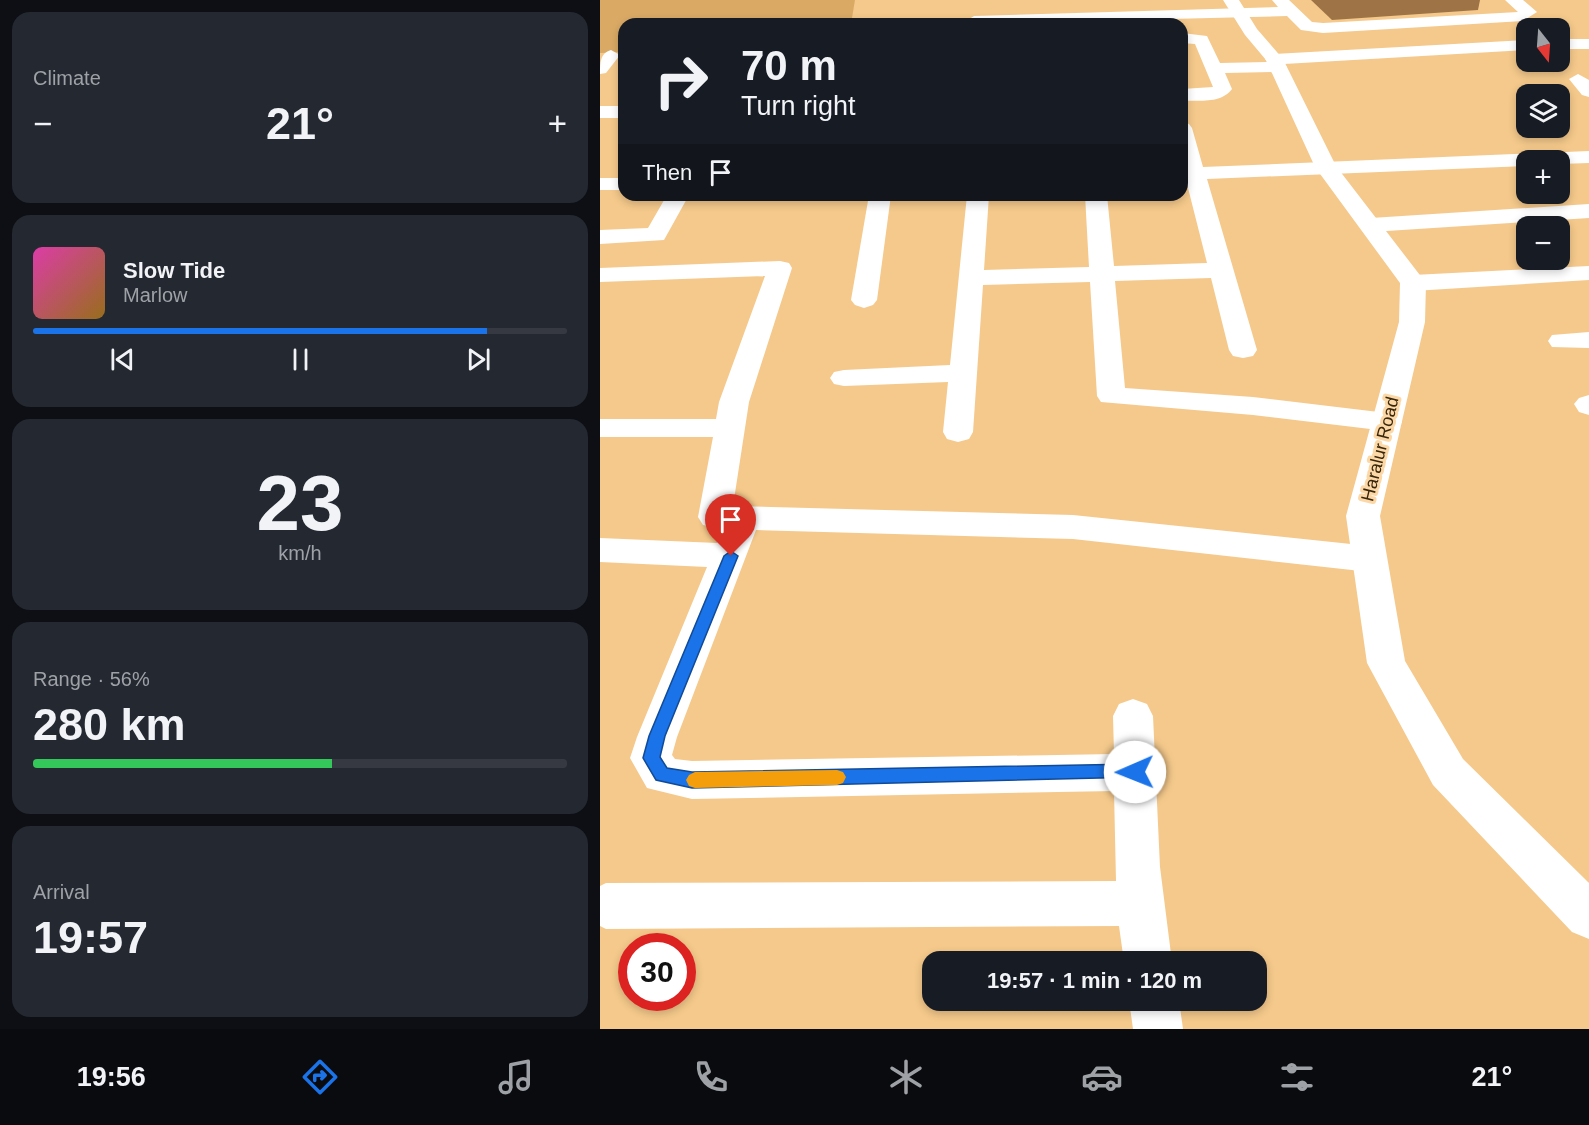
<!DOCTYPE html>
<meta charset="utf-8">
<style>
:root{--surface:#171b24;--page:#242831;--text:#f1f3f6;--muted:#9ea1a6;--line:#363941;--accent:#1a73e8}
body{margin:0;font-family:Helvetica,sans-serif;background:var(--page);color:var(--text);height:100vh;display:flex;flex-direction:column;font-size:22px;white-space:nowrap}
*{box-sizing:border-box;margin:0}
p{font-size:20px;color:var(--muted)}
.icon{flex:none;width:33px;height:33px;fill:none;stroke:currentColor;stroke-width:2;stroke-linecap:round;stroke-linejoin:round}
.map{position:relative;flex:1;overflow:hidden}
.details{display:flex;flex-direction:column;gap:12px;padding:12px;background:#0d0f14;width:600px}
.details>*{flex:none}
.banner{position:absolute;left:18px;top:18px;width:570px;height:183px;border-radius:18px;box-shadow:0 3px 9px #0003;background:#171b24;color:var(--text);overflow:hidden}
.needle{width:39px;rotate:163deg}
.tools{position:absolute;left:916px;top:18px;display:grid;gap:12px}
.tools a{display:grid;place-items:center;width:54px;height:54px;border-radius:12px;background:var(--surface);box-shadow:0 3px 9px #0003;font-size:30px}
.speed{position:absolute;left:18px;top:933px;display:flex;gap:12px;font-size:30px;font-weight:700;text-align:center}
.speed>*{display:grid;place-content:center;width:78px;height:78px;border-radius:50%;background:var(--surface);box-shadow:0 3px 9px #0003;line-height:1}
.speed .limit{border:9px solid #d22;background:#fff;color:#111}
.pin{position:absolute;display:grid;place-items:center;width:51px;height:51px;color:#fff;margin:-62px -26px;border-radius:50% 50% 50% 0;rotate:-45deg;box-shadow:0 0 6px #0007}
.pin .icon{rotate:45deg}
.me{position:absolute;width:66px;margin:-33px;rotate:269deg;stroke-linejoin:round;filter:drop-shadow(0 0 4px #0008)}
.turn{display:flex;align-items:center;gap:21px;height:126px;padding:0 24px;font-size:27px}
.turn .icon{width:78px;height:78px;stroke-width:2.5}
.turn b{display:block;font-size:42px;line-height:51px}
.then{display:flex;align-items:center;height:57px;padding:0 24px;background:#0003;gap:12px;font-size:22px}
.big{font-size:45px;font-weight:700;line-height:1.1}
.details .card{flex:1;display:flex;flex-direction:column;justify-content:center;gap:9px;min-width:0;padding:0 21px;border-radius:18px;background:var(--page)}
.details .dial{align-items:center;gap:0}
.dial b{font-size:78px;line-height:1}
.song{display:flex;align-items:center;gap:18px}
.cover{width:72px;height:72px;border-radius:9px;background:linear-gradient(135deg,hsl(320 70% 55%),hsl(40 70% 35%))}
.played{height:6px;border-radius:3px;background:linear-gradient(90deg,var(--accent) 85%,var(--line) 85%)}
.keys{display:flex;justify-content:space-around;direction:ltr}
.heat{display:flex;justify-content:space-between;align-items:center;font-size:33px;direction:ltr}
.charge{height:9px;border-radius:4px;background:linear-gradient(90deg,#34c759 56%,var(--line) 0)}
.trip{position:absolute;left:322px;top:951px;width:345px;height:60px;border-radius:18px;background:var(--surface);box-shadow:0 3px 9px #0003;font-weight:700;line-height:60px;text-align:center}
.tab-bar{display:flex;height:96px;justify-content:space-around;align-items:center;background:#090b0e;color:var(--muted)}
.tab-bar .icon{width:42px;height:42px}
.tab-bar .selected{color:var(--accent)}
.tab-bar b{font-size:27px;color:var(--text)}
main{display:flex;flex:1;min-height:0}
.map>svg:first-child{display:block}
</style>
<main>
<section class="details">
<div class="card"><p>Climate</p>
<div class="heat"><a>−</a><b class="big">21°</b><a>+</a></div>
</div>
<div class="card">
<div class="song"><i class="cover"></i><div><b>Slow Tide</b><p>Marlow</p></div></div>
<div class="played"></div>
<div class="keys"><svg class="icon" aria-label="previous" viewBox="0 0 24 24"><path d="M18 5L8 12l10 7zM5 5v14"/></svg><svg class="icon" aria-label="pause" viewBox="0 0 24 24"><path d="M8 5v14M16 5v14"/></svg><svg class="icon" aria-label="next" viewBox="0 0 24 24"><path d="M6 5l10 7-10 7zM19 5v14"/></svg></div>
</div>
<div class="card dial"><b>23</b><p>km/h</p></div>
<div class="card"><p>Range · 56%</p><b class="big">280 km</b><div class="charge"></div></div>
<div class="card"><p>Arrival</p><b class="big">19:57</b></div>
</section>
<div class="map">
<svg width="989" height="1029" viewBox="0 0 989 1029">
<rect width="100%" height="100%" fill="#f5c98b"/>
<polygon fill="#daaa65" points="0,0 255,0 251,24 24,24 24,52 0,53"/>
<g fill="none" stroke-linecap="round" stroke-linejoin="round">
<g fill="#fff" fill-rule="evenodd">
<polygon points="672,0 689,0 712,22 723,23 918,12 905,0 923,0 937,12 923,21 723,33 701,30 687,16 368,24 366,21 374,16 678,7"/>
<path d="M582,33L607,36L620,63L667,62L665,59L668,55L674,54L927,40V50L684,64L687,67L684,71L678,72L625,73L632,89C621,104 599,100 582,101V89L613,87L595,44L582,43Z"/>
<rect x="960" y="39" width="29" height="10"/>
<path d="M11,50L20,55L6,73L0,74C0,63 0,53 11,50Z"/>
<polygon points="978,74 989,80 989,97 982,95 969,79"/>
<rect x="0" y="106" width="24" height="12"/>
<polygon points="582,122 589,124 592,128 603,167 989,151 989,163 960,164 960,160 927,160 927,166 607,179 657,350 653,356 643,358 633,356 629,350 611,278 515,281 525,388 653,397 787,413 798,415 802,422 798,429 787,431 653,415 501,402 497,396 490,282 383,285 373,432 369,439 358,442 347,439 343,432 348,382 244,386 234,384 230,378 234,372 244,370 350,365 367,195 389,195 384,270 489,267 485,195 507,195 514,266 607,263 586,180 582,180"/>
<rect x="0" y="178" width="24" height="12"/>
<polygon points="67,195 89,195 64,240 0,244 0,230 48,228"/>
<polygon points="269,195 291,195 277,300 273,305 264,308 255,305 251,300"/>
<polygon points="989,204 989,218 771,232 763,230 759,225 763,220 771,218"/>
<polygon points="180,261 189,263 192,268 149,402 133,506 473,515 770,546 782,550 787,559 782,568 770,572 473,539 156,530 77,737 72,755 75,759 92,761 514,754 513,716 519,704 533,699 547,704 553,716 560,867 572,962 524,962 519,926 6,929 0,926 0,886 6,883 516,881 514,791 92,799 47,788 30,758 37,737 107,567 0,562 0,538 117,543 123,529 103,525 98,517 113,437 0,437 0,419 116,419 119,402 165,276 0,282 0,268"/>
<polygon points="989,266 989,280 813,291 804,288 800,283 804,278 813,275"/>
<polygon points="989,332 989,348 952,347 948,341 952,335"/>
<polygon points="989,395 989,415 979,412 974,404 979,398"/>
<polygon points="529,1000 579,1000 583,1029 533,1029"/>
</g>
<polygon fill="#fff" fill-rule="evenodd" points="623,0 639,0 657,29 683,59 736,166 826,283 825,322 780,516 805,661 863,759 989,883 989,939 972,932 833,785 767,663 746,516 799,322 800,283 715,167 666,60 645,35"/>
</g>
<polygon fill="#9e7446" points="711,0 880,0 878,10 732,20"/>
<polygon fill="#1a73e8" stroke="#114b97" stroke-width="1.5" points="131,551 138,556 65,736 60,757 67,768 92,772 535,764 541,766 544,772 541,777 92,788 56,780 43,758 49,736 124,556"/>
<polygon fill="#f59e0b" points="237,770 243,772 246,777 243,783 237,785 95,788 89,786 86,780 89,775 95,772"/>
<g text-anchor="middle" stroke-width="6" stroke-linejoin="round" paint-order="stroke">
<g font-size="18" fill="#38270d" stroke="#fcd8a7">
<text transform="translate(780 449) rotate(-76)" y="6">Haralur Road</text>
</g>
</g>
</svg>
<div class="tools">
<a><svg class="needle" viewBox="-14 -14 28 28"><path d="M0-13l5 13h-10z" fill="#e53935"/><path d="M0 13l5-13h-10z" fill="#9ea1a6"/></svg></a>
<a><svg class="icon" aria-label="layers" viewBox="0 0 24 24"><path d="M12 4l9 5-9 5-9-5zM3 14l9 5 9-5"/></svg></a>
<a>+</a>
<a>−</a>
</div>
<div class="speed"><div class="limit">30</div></div>
<div class="pin" style="left:131px;top:556px;background:#d93025"><svg class="icon" aria-label="arrive" viewBox="0 0 24 24"><path d="M6 21V4h12l-3 4 3 4H6"/></svg></div>
<svg class="me" style="left:535px;top:772px" viewBox="-20 -20 40 40"><circle r="19" fill="#fff"/><path d="M0-13L10 11 0 6-10 11z" fill="#1a73e8"/></svg>
<div class="trip">19:57 · 1 min · 120 m</div>
<div class="banner">
<div class="turn"><svg class="icon" aria-label="right" viewBox="0 0 24 24"><path d="M7 20v-9h11M14 6l5 5-5 5"/></svg><div><b>70 m</b>Turn right</div></div>
<div class="then">Then<svg class="icon" aria-label="arrive" viewBox="0 0 24 24"><path d="M6 21V4h12l-3 4 3 4H6"/></svg></div>
</div>
</div>
</main>
<nav class="tab-bar">
<b>19:56</b>
<svg class="icon selected" aria-label="directions" viewBox="0 0 24 24"><path d="M12 3l9 9-9 9-9-9zM9 14v-3h6M13 9l2 2-2 2"/></svg>
<svg class="icon" aria-label="music" viewBox="0 0 24 24"><path d="M9 18V5l10-2v13"/><circle cx="6" cy="18" r="3"/><circle cx="16" cy="16" r="3"/></svg>
<svg class="icon" aria-label="phone" viewBox="0 0 24 24"><path d="M5 4h4l2 5-3 2q2 4 5 5l2-3 5 2v4C11 20 4 13 5 4z"/></svg>
<svg class="icon" aria-label="climate" viewBox="0 0 24 24"><path d="M12 3v18M4 7l16 10M4 17L20 7"/></svg>
<svg class="icon" aria-label="car" viewBox="0 0 24 24"><path d="M5 17H2v-5l4-1 3-4h7l3 4 3 1v5h-3M9 17h6M6 11h13"/><circle cx="7" cy="17" r="2"/><circle cx="17" cy="17" r="2"/></svg>
<svg class="icon" aria-label="filters" viewBox="0 0 24 24"><path d="M4 7h16M4 17h16"/><circle cx="9" cy="7" r="2"/><circle cx="15" cy="17" r="2"/></svg>
<b>21°</b>
</nav>
